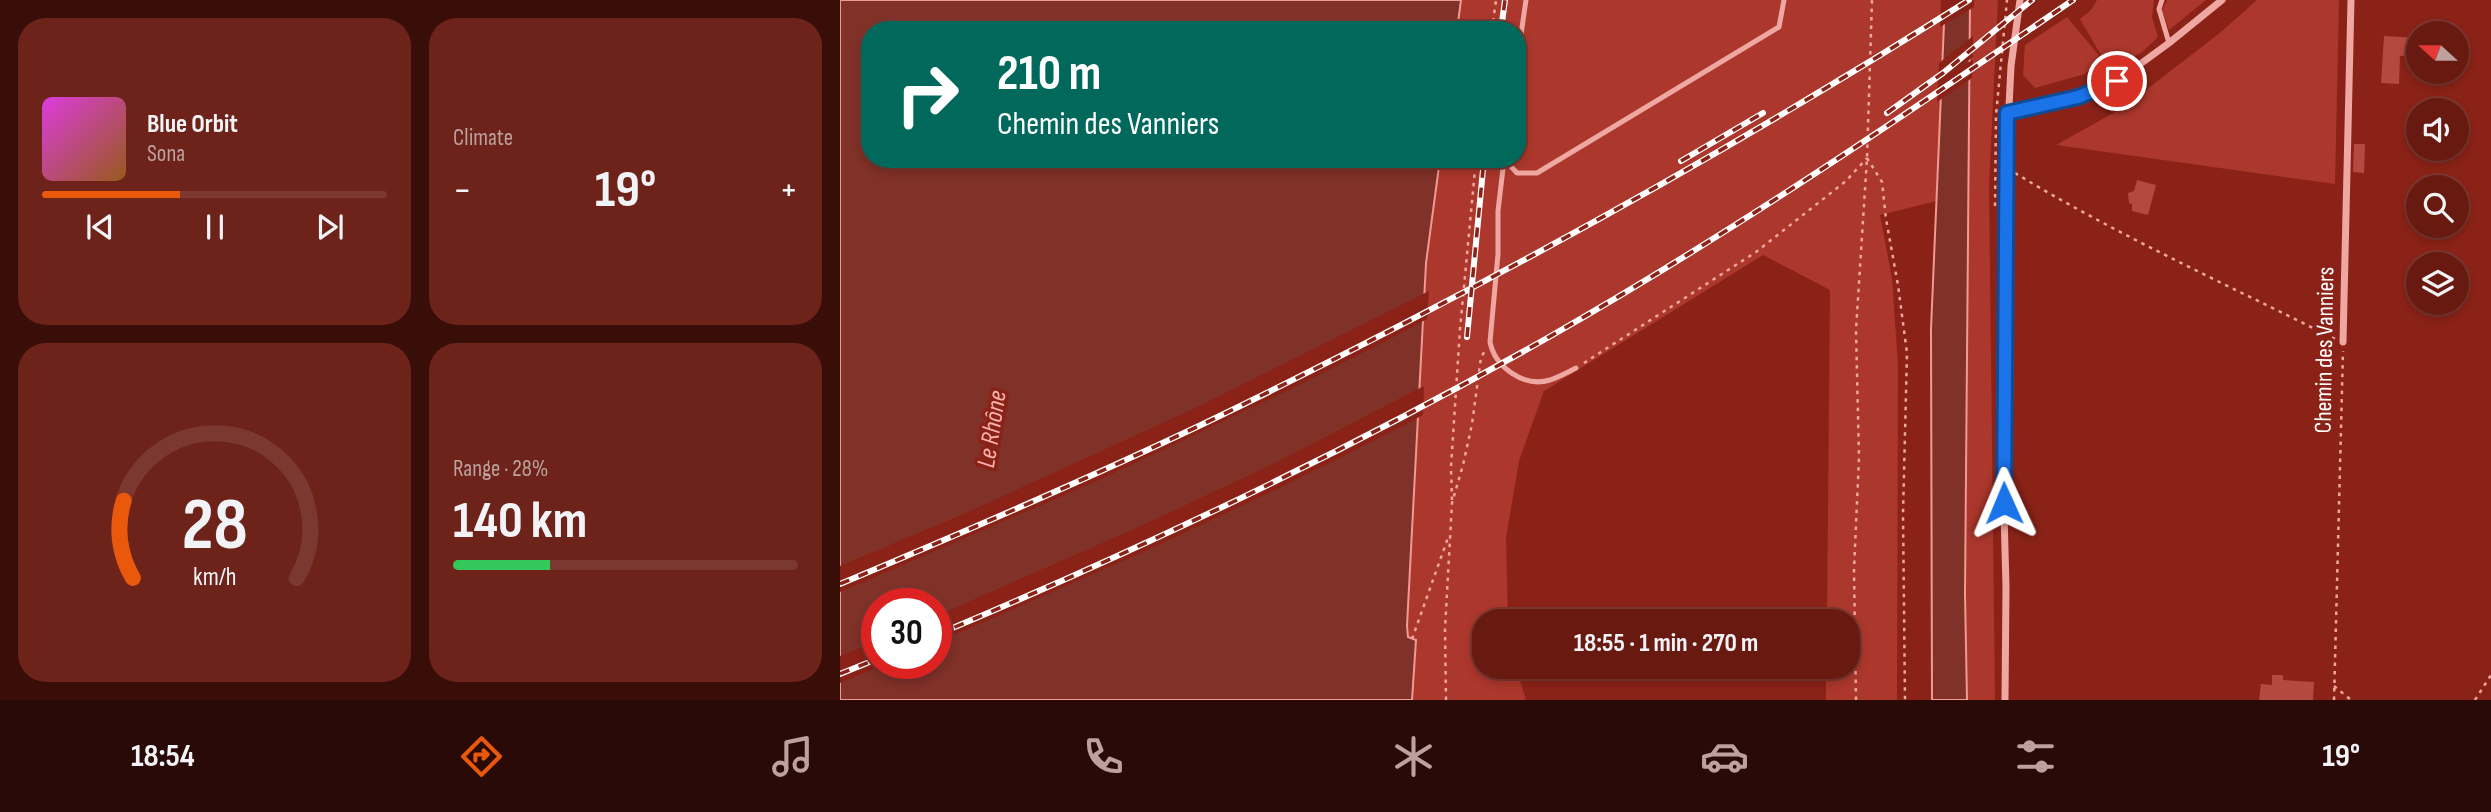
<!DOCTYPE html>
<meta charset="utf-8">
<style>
:root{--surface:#681a11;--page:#6d231a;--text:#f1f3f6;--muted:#bda19f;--line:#7b3831;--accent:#ea580c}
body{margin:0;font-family:"Sofia Sans Condensed",sans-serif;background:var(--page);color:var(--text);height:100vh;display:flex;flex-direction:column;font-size:26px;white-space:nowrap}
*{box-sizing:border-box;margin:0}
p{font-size:23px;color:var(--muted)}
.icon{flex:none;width:38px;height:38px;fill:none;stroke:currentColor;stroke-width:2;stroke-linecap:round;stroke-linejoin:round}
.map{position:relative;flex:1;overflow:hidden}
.details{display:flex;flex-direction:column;gap:18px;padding:18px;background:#390e09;width:840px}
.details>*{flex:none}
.hud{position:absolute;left:21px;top:21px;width:665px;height:147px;border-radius:28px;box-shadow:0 4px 10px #0003,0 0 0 2px var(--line);background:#00695c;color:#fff;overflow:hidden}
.needle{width:46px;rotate:291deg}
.tools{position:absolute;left:1566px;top:21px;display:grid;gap:14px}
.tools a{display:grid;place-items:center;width:63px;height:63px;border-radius:50%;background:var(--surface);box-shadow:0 4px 10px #0003,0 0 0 2px var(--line);font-size:35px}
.speed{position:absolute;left:21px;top:588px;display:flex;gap:14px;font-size:35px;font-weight:700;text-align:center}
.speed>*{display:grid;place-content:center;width:91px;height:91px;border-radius:50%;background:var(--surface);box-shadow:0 4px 10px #0003,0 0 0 2px var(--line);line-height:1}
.speed .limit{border:10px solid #d22;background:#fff;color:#111}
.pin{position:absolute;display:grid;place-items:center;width:60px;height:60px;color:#fff;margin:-30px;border:4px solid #fff;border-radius:50%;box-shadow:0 2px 7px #0007}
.me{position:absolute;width:77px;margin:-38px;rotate:359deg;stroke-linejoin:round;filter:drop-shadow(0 0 5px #0008)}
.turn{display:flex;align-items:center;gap:24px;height:147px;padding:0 21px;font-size:32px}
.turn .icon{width:91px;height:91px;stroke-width:2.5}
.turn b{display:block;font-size:49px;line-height:60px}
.big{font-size:52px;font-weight:700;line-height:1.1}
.details .card{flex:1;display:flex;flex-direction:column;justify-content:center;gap:10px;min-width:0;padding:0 24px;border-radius:28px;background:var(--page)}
.details .dial{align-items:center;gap:0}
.dial svg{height:182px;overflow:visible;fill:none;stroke:var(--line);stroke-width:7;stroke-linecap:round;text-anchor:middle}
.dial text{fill:var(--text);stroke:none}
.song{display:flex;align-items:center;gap:21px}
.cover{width:84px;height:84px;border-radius:10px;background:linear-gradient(135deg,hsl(300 70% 55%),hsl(30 70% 35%))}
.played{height:7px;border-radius:4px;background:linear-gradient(90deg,var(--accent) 40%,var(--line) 40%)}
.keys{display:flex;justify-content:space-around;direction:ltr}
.heat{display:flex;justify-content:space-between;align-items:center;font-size:38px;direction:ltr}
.charge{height:10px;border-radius:5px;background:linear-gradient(90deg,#34c759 28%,var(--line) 0)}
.details .tiles{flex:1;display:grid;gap:18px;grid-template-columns:repeat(2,1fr)}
.trip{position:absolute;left:632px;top:609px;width:388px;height:70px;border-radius:28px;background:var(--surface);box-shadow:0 4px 10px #0003,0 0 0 2px var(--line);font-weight:700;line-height:70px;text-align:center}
.tabs{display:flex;height:112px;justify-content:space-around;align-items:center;background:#2a0a07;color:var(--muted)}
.tabs .icon{width:49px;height:49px}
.tabs .on{color:var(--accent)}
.tabs b{font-size:32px;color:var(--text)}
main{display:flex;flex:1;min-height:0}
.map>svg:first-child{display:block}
</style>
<main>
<section class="details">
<div class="tiles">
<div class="card">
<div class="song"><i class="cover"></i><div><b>Blue Orbit</b><p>Sona</p></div></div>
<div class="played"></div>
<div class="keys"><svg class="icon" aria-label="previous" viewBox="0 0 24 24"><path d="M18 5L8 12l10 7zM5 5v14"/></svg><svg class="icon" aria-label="pause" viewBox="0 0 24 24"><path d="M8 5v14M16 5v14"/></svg><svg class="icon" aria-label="next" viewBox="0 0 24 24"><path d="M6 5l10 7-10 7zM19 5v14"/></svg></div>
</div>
<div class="card"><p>Climate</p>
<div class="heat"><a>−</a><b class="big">19°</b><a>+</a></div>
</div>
<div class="card dial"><svg viewBox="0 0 100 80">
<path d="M14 69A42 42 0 1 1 86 69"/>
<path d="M14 69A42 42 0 0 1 10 35" stroke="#ea580c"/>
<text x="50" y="56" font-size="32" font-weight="700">28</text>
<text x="50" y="72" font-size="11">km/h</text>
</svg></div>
<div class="card"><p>Range · 28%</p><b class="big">140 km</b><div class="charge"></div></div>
</div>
</section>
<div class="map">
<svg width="1651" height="700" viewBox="0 0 1651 700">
<rect width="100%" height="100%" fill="#8b2217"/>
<g fill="#ac372c">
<polygon points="621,0 1105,0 1097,201 1040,215 1052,278 1058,365 1057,700 986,700 986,667 1008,667 1008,621 987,621 990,290 923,255 704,391 679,461 666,538 668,621 644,621 644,667 676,667 686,700 572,700 576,641 568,637 567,626 586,263 600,159 677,159 677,30 617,30"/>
<polygon points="1130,0 1158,0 1149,185 1155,700 1127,700 1125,594"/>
<polygon points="1257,0 1314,0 1312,17 1318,37 1301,53 1273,66 1261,55 1240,19 1251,10"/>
<polygon points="1327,0 1366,0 1329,30 1322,10"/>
<polygon points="1417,0 1499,0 1495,184 1216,145 1284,107 1381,32"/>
<polygon points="1227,17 1261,58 1245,74 1195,88 1183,75 1185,45"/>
</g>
<g fill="#803128" stroke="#f19993" stroke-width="2" fill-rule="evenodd">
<path d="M0,0H621L617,30H30V159H600L586,263L567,626L568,637L576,640L572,700H0ZM37,604H96V663H37Z"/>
<polygon points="1105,0 1130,0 1125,594 1127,700 1092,700 1091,329"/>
</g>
<g fill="#8b2217">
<polygon points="1101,0 1134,0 1134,7 1100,27"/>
<polygon points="1133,36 1133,57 1121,66 1133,60 1132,78 1097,102 1099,63"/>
<polygon points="589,291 587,319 544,342 451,389 257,481 0,592 0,566 126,513 353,409"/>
<polygon points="584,386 583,415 555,430 443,486 312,548 96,643 96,616 303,525 435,463"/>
<polygon points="37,641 37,663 47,663 0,683 0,656"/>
</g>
<g fill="#b44a3f">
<polygon points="1544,36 1578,38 1578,54 1560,56 1559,84 1541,83"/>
<polygon points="1514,144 1525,144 1524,173 1513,172"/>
<polygon points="1297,180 1316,185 1308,215 1292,211 1292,204 1289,203 1288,193 1294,191"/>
<polygon points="1432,675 1443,675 1443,680 1474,682 1473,700 1419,700 1421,684 1432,685"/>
</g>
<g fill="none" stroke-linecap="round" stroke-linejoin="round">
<g stroke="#efa7a1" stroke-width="2.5" stroke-dasharray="3.5 5" stroke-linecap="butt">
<polyline points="652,30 656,0"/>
<polyline points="1027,158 1042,182 1046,219 1058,285 1067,353 1063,514 1065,700"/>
<path d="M1175,173C1277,235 1388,285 1495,339"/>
<polyline points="1155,206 1156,115 1167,0"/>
<polyline points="744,363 916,252 1006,181 1027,158"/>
<polyline points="612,500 611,467 620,329 636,159"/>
<polyline points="572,639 609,535"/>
<polyline points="1494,686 1511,700"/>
<polyline points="606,700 605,629 612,503 623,465 632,424 641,357 645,351"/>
<polyline points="1016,700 1014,569 1019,458 1016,330 1027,158 1032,0"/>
<polyline points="1494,700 1503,351"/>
<polyline points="1635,700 1651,675"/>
</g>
<g stroke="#efa7a1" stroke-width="5">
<polyline points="1322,0 1319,9 1329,43"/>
<polyline points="677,62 686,0"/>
<polyline points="664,159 677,173 697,173 939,27 944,0"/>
<path d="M664,160L658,211V254L650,342C655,367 684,388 710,380C719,377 728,372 736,368"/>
</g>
<g stroke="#efa7a1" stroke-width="7">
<polyline points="1167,113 1238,97 1277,81 1329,43 1382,0"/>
<polyline points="1503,342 1511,0"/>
<polyline points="1165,700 1166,587 1163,475 1166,168 1171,66 1180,0"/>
</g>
<g stroke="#fff" stroke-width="6">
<g id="rail">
<polyline points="661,30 665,0"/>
<polyline points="1047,113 1103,73 1192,0"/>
<polyline points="841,161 923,113"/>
<polyline points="627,337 644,159"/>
<path d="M0,584C122,533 243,481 363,424C626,297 882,156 1129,0"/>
<path d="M96,635C306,547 512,449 709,337C890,234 1062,117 1233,0"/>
<polyline points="0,674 37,659"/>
</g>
</g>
<use href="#rail" stroke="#8b2217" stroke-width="3.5" stroke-dasharray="10" stroke-linecap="butt"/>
</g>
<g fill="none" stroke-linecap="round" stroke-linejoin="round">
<g stroke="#114b97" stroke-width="18">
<polyline id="route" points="1164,503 1167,113 1238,97 1277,81"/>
</g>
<use href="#route" stroke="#1a73e8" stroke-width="12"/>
</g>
<g text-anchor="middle" stroke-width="7" stroke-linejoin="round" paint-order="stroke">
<g font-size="24" fill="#fff" stroke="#8b2217">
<text transform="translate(1484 350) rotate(-89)" y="8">Chemin des Vanniers</text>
</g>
<g font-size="26" font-style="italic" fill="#f6b2ac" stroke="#8b2217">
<text transform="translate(151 429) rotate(-81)" y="9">Le Rhône</text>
</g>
</g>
</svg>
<div class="tools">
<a><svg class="needle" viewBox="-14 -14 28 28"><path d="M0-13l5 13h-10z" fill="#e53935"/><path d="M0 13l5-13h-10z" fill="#bda19f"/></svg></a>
<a><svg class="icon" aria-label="sound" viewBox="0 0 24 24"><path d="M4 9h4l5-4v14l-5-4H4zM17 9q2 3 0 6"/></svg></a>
<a><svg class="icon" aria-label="search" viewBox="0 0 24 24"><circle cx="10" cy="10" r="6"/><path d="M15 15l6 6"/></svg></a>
<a><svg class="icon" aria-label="layers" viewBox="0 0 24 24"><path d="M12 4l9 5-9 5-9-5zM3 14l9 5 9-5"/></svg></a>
</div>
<div class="speed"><div class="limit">30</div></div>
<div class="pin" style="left:1277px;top:81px;background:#d93025"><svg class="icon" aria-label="arrive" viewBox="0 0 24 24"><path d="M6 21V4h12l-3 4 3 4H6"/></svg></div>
<svg class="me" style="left:1164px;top:503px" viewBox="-20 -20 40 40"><path d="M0-17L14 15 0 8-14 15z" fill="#1a73e8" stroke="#fff" stroke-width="4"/></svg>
<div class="trip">18:55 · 1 min · 270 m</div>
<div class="hud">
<div class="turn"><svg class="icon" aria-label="right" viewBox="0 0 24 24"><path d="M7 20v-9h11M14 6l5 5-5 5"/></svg><div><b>210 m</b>Chemin des Vanniers</div></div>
</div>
</div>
</main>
<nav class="tabs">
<b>18:54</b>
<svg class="icon on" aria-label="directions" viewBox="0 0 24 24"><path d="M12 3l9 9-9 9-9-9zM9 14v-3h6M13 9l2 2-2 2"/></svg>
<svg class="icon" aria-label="music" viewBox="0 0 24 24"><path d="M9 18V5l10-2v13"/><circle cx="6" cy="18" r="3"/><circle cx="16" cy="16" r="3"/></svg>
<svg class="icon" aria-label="phone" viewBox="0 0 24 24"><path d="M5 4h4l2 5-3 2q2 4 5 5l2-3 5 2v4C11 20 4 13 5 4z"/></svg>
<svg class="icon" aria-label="climate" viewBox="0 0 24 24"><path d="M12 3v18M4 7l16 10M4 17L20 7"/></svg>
<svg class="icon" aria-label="car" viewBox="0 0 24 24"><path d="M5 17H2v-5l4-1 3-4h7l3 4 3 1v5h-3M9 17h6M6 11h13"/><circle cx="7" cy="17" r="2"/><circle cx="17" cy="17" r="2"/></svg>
<svg class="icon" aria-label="filters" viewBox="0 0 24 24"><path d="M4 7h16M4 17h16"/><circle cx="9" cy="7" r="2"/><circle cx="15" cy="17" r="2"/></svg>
<b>19°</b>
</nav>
